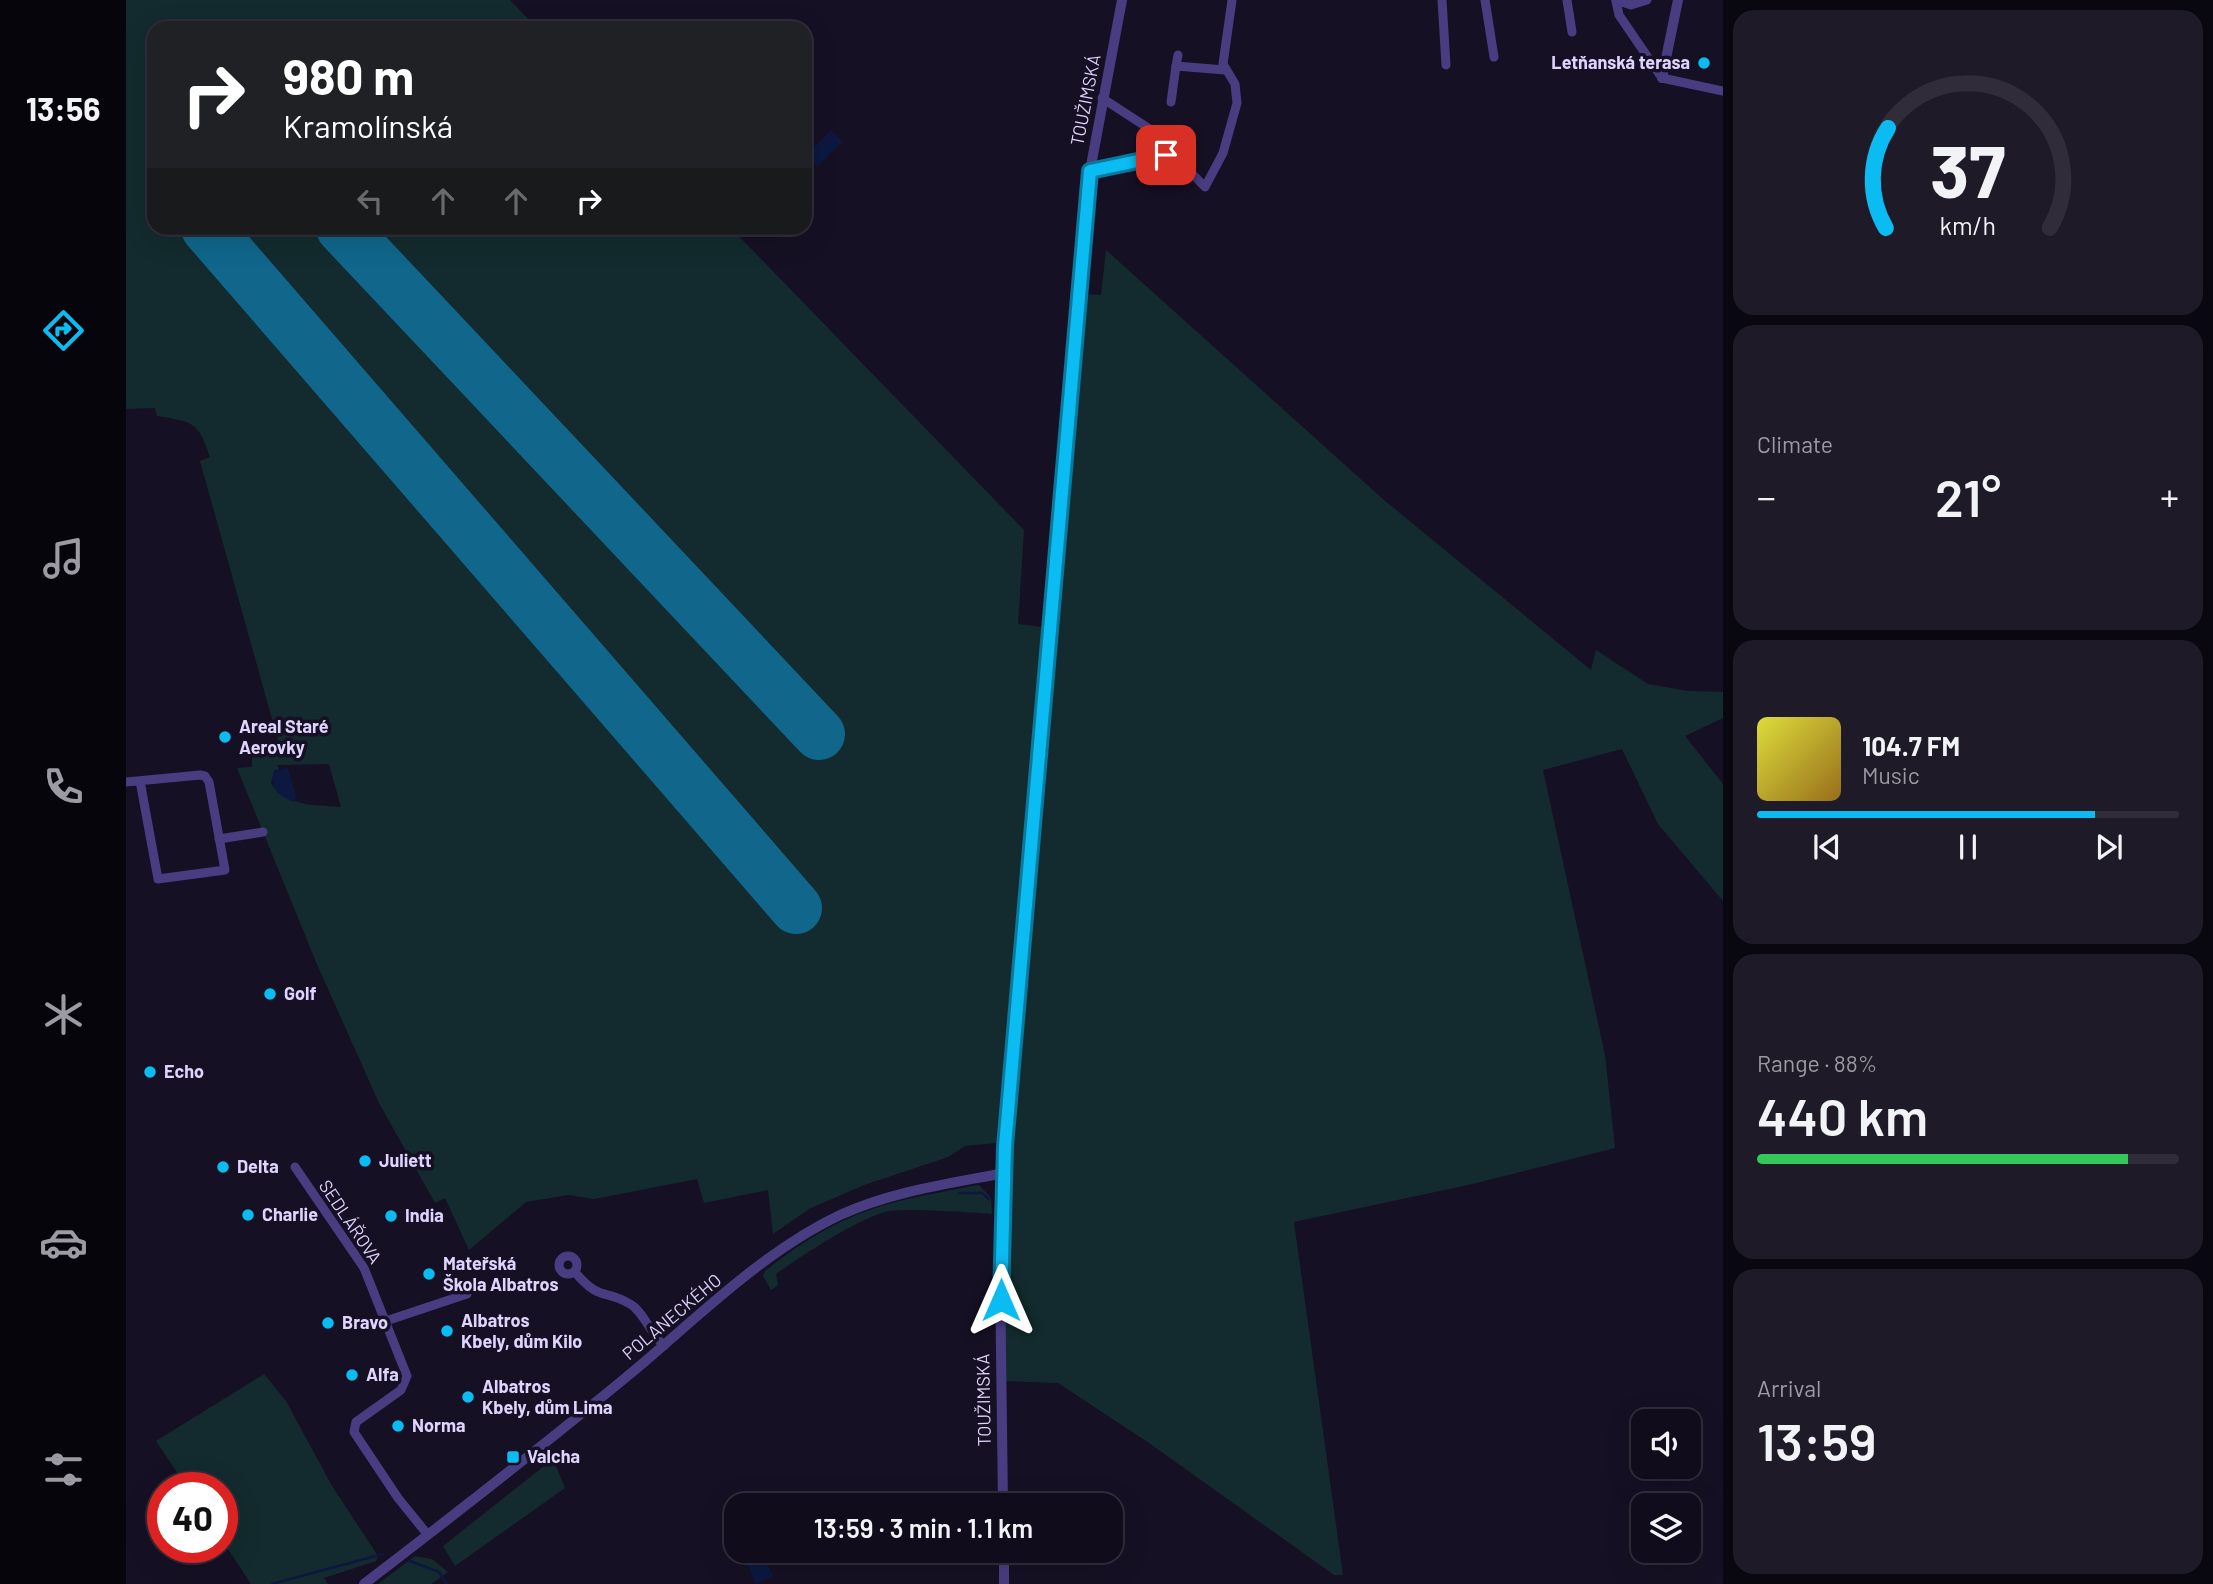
<!DOCTYPE html>
<meta charset="utf-8">
<style>
:root{--surface:#100c1b;--page:#1e1a28;--text:#f1f3f6;--muted:#9c9ba3;--line:#302c3a;--accent:#0bbcf2}
body{margin:0;font-family:Barlow,sans-serif;background:var(--page);color:var(--text);height:100vh;display:flex;flex-direction:column;font-size:26px;white-space:nowrap}
*{box-sizing:border-box;margin:0}
p{font-size:23px;color:var(--muted)}
.icon{flex:none;width:38px;height:38px;fill:none;stroke:currentColor;stroke-width:2;stroke-linecap:round;stroke-linejoin:round}
.map{position:relative;flex:1;overflow:hidden}
.drawer{display:flex;flex-direction:column;gap:10px;padding:10px;background:#09070f;width:490px}
.drawer>*{flex:none}
.hud{position:absolute;left:21px;top:21px;width:665px;height:214px;border-radius:21px;box-shadow:0 7px 28px #0002,0 0 0 2px var(--line);background:#202124;color:#fff;overflow:hidden}
.controls{position:absolute;left:1505px;top:1409px;display:grid;gap:14px}
.controls a{display:grid;place-items:center;width:70px;height:70px;border-radius:14px;background:var(--surface);box-shadow:0 7px 28px #0002,0 0 0 2px var(--line);font-size:35px}
.speed{position:absolute;left:21px;top:1472px;display:flex;gap:14px;font-size:35px;font-weight:700;text-align:center}
.speed>*{display:grid;place-content:center;width:91px;height:91px;border-radius:50%;background:var(--surface);box-shadow:0 7px 28px #0002,0 0 0 2px var(--line);line-height:1}
.speed .limit{border:10px solid #d22;background:#fff;color:#111}
.pin{position:absolute;display:grid;place-items:center;width:60px;height:60px;color:#fff;margin:-30px;border-radius:14px;box-shadow:0 4px 10px #0006}
.me{position:absolute;width:77px;margin:-38px;rotate:0deg;stroke-linejoin:round;filter:drop-shadow(0 0 5px #0008)}
.turn{display:flex;align-items:center;gap:24px;height:147px;padding:0 21px;font-size:32px}
.turn .icon{width:91px;height:91px;stroke-width:2.5}
.turn b{display:block;font-size:49px;line-height:60px}
.lanes{display:flex;align-items:center;height:66px;padding:0 21px;background:#0003;justify-content:center;gap:35px;direction:ltr}
.lanes .off{opacity:.35}
.big{font-size:52px;font-weight:600;line-height:1.1}
.drawer .tile{flex:1;display:flex;flex-direction:column;justify-content:center;gap:10px;min-width:0;padding:0 24px;border-radius:21px;background:var(--page)}
.drawer .dial{align-items:center;gap:0}
.dial svg{height:182px;overflow:visible;fill:none;stroke:var(--line);stroke-width:7;stroke-linecap:round;text-anchor:middle}
.dial text{fill:var(--text);stroke:none}
.song{display:flex;align-items:center;gap:21px}
.cover{width:84px;height:84px;border-radius:10px;background:linear-gradient(135deg,hsl(60 70% 55%),hsl(40 70% 35%))}
.played{height:7px;border-radius:4px;background:linear-gradient(90deg,var(--accent) 80%,var(--line) 80%)}
.keys{display:flex;justify-content:space-around;direction:ltr}
.heat{display:flex;justify-content:space-between;align-items:center;font-size:38px;direction:ltr}
.charge{height:10px;border-radius:5px;background:linear-gradient(90deg,#34c759 88%,var(--line) 0)}
.trip{position:absolute;left:598px;top:1493px;width:399px;height:70px;border-radius:21px;background:var(--surface);box-shadow:0 7px 28px #0002,0 0 0 2px var(--line);font-weight:600;line-height:70px;text-align:center}
main{display:flex;flex:1;min-height:0}
.menu{display:flex;flex-direction:column;width:126px;justify-content:space-around;align-items:center;background:#06050b;color:var(--muted)}
.menu .icon{width:49px;height:49px}
.menu .active{color:var(--accent)}
.menu b{font-size:32px;color:var(--text)}
.map>svg:first-child{display:block}
</style>
<main>
<nav class="menu">
<b>13:56</b>
<svg class="icon active" aria-label="directions" viewBox="0 0 24 24"><path d="M12 3l9 9-9 9-9-9zM9 14v-3h6M13 9l2 2-2 2"/></svg>
<svg class="icon" aria-label="music" viewBox="0 0 24 24"><path d="M9 18V5l10-2v13"/><circle cx="6" cy="18" r="3"/><circle cx="16" cy="16" r="3"/></svg>
<svg class="icon" aria-label="phone" viewBox="0 0 24 24"><path d="M5 4h4l2 5-3 2q2 4 5 5l2-3 5 2v4C11 20 4 13 5 4z"/></svg>
<svg class="icon" aria-label="climate" viewBox="0 0 24 24"><path d="M12 3v18M4 7l16 10M4 17L20 7"/></svg>
<svg class="icon" aria-label="car" viewBox="0 0 24 24"><path d="M5 17H2v-5l4-1 3-4h7l3 4 3 1v5h-3M9 17h6M6 11h13"/><circle cx="7" cy="17" r="2"/><circle cx="17" cy="17" r="2"/></svg>
<svg class="icon" aria-label="filters" viewBox="0 0 24 24"><path d="M4 7h16M4 17h16"/><circle cx="9" cy="7" r="2"/><circle cx="15" cy="17" r="2"/></svg>
</nav>
<div class="map">
<svg width="1597" height="1584" viewBox="0 0 1597 1584">
<rect width="100%" height="100%" fill="#161024"/>
<g fill="#132b2e" fill-rule="evenodd">
<path d="M0,0H384L411,28H28V228H605L898,530L892,624L917,627L870,1143L839,1146L822,1157L738,1185L683,1209L647,1234L642,1190L578,1203L571,1179L468,1199L442,1195L400,1202L343,1250L319,1198L309,1203L253,1103L190,962L111,768L126,767V758L153,744L74,461L84,457C72,421 67,422 31,416L29,408L0,409ZM203,764L215,807C184,804 168,808 145,784L148,771L153,769L151,765Z"/>
<polygon points="980,250 1258,500 1465,670 1470,650 1522,684 1562,691 1597,692 1597,718 1559,736 1597,784 1597,901 1532,824 1496,749 1417,770 1479,1055 1489,1148 1342,1185 1168,1222 1217,1575 1208,1575 1023,1443 932,1383 879,1381 878,1274 886,1213 884,1149 956,294 975,295"/>
<path d="M853,1185L865,1198L866,1214C845,1212 782,1208 763,1211C732,1218 677,1255 650,1274L652,1285L645,1290L637,1276L639,1271C698,1224 742,1205 816,1192C828,1190 840,1186 853,1185Z"/>
<polygon points="138,1374 160,1401 206,1486 252,1556 250,1561 198,1578 202,1584 125,1584 96,1540 96,1488 61,1487 30,1441"/>
<polygon points="427,1459 439,1488 329,1566 317,1546"/>
<polygon points="289,1556 306,1559 322,1572 305,1584 252,1584"/>
</g>
<g fill="#0c1840">
<polygon points="705,130 716,142 692,166 680,155"/>
<path d="M162,768L170,796L168,802C152,796 143,788 148,771Z"/>
<polygon points="636,1550 647,1577 629,1584 619,1556"/>
</g>
<g fill="none" stroke-linecap="round" stroke-linejoin="round">
<g stroke="#0c1840" stroke-width="2.5">
<polyline points="833,1193 856,1193 863,1199"/>
<polyline points="284,1561 313,1572 321,1584"/>
<polyline points="146,1584 257,1554"/>
</g>
<g stroke="#10668b" stroke-width="52">
<polyline points="81,228 670,908"/>
<polyline points="216,228 693,734"/>
</g>
<g stroke="#493d81" stroke-width="9">
<polyline points="1316,0 1320,65"/>
<polyline points="1359,0 1368,57"/>
<polyline points="1441,0 1446,32"/>
<polyline points="1490,0 1505,5 1521,0"/>
<polyline points="1490,1 1493,15 1536,78 1597,91"/>
<polyline points="1050,66 1052,55"/>
<polyline points="976,98 1039,139"/>
<polyline points="1045,102 1050,66 1099,70"/>
<polyline points="964,171 1040,155 1053,160 1079,187 1097,153 1111,103 1109,84 1097,64 1106,0"/>
<polyline points="0,782 74,775 79,776 83,782 99,870 32,879 14,781"/>
<polyline points="93,839 137,832"/>
<polyline points="169,1167 238,1268 281,1376 275,1390 230,1422 228,1432 272,1498 302,1535"/>
<circle cx="442" cy="1265" r="9"/>
<path d="M449,1272C474,1302 479,1289 504,1304C517,1311 525,1334 538,1346"/>
<polyline points="260,1321 341,1294"/>
</g>
<g stroke="#493d81" stroke-width="10">
<polyline points="1536,78 1552,0"/>
<polyline points="877,1505 874,1273 879,1146 964,171 996,0"/>
<polyline points="878,1550 878,1584"/>
<path d="M238,1584C328,1515 417,1446 504,1374C570,1319 636,1252 714,1215C767,1191 822,1184 878,1173"/>
</g>
</g>
<g fill="none" stroke-linecap="round" stroke-linejoin="round">
<g stroke="#077a9d" stroke-width="18">
<polyline id="route" points="875,1300 879,1146 964,171 1040,155"/>
</g>
<use href="#route" stroke="#0bbcf2" stroke-width="12"/>
</g>
<g fill="#0bbcf2" stroke="#161024" stroke-width="2.5">
<circle cx="1578" cy="63" r="7"/>
<circle cx="99" cy="737" r="7"/>
<circle cx="144" cy="994" r="7"/>
<circle cx="24" cy="1072" r="7"/>
<circle cx="239" cy="1161" r="7"/>
<circle cx="97" cy="1167" r="7"/>
<circle cx="122" cy="1215" r="7"/>
<circle cx="265" cy="1216" r="7"/>
<circle cx="303" cy="1274" r="7"/>
<circle cx="202" cy="1323" r="7"/>
<circle cx="321" cy="1331" r="7"/>
<circle cx="226" cy="1375" r="7"/>
<circle cx="342" cy="1397" r="7"/>
<circle cx="272" cy="1426" r="7"/>
<rect x="380" y="1450" width="14" height="14" rx="3.5"/>
</g>
<g text-anchor="middle" stroke-width="7" stroke-linejoin="round" paint-order="stroke">
<g font-size="18" font-weight="bold" fill="#dfd4fd" stroke="#161024" text-anchor="start">
<text x="1564" y="69" text-anchor="end">Letňanská terasa</text>
<text x="113" y="733">Areal Staré<tspan x="113" dy="21">Aerovky</tspan></text>
<text x="158" y="1000">Golf</text>
<text x="38" y="1078">Echo</text>
<text x="253" y="1167">Juliett</text>
<text x="111" y="1173">Delta</text>
<text x="136" y="1221">Charlie</text>
<text x="279" y="1222">India</text>
<text x="317" y="1270">Mateřská<tspan x="317" dy="21">Škola Albatros</tspan></text>
<text x="335" y="1327">Albatros<tspan x="335" dy="21">Kbely, dům Kilo</tspan></text>
<text x="216" y="1329">Bravo</text>
<text x="240" y="1381">Alfa</text>
<text x="356" y="1393">Albatros<tspan x="356" dy="21">Kbely, dům Lima</tspan></text>
<text x="286" y="1432">Norma</text>
<text x="401" y="1463">Valcha</text>
</g>
<g font-size="18" fill="#dfd4fd" stroke="#161024">
<text transform="translate(960 100) rotate(-79)" y="6">TOUŽIMSKÁ</text>
<text transform="translate(224 1222) rotate(56)" y="6">SEDLÁŘOVA</text>
<text transform="translate(546 1317) rotate(-40)" y="6">POLANECKÉHO</text>
<text transform="translate(858 1400) rotate(-91)" y="6">TOUŽIMSKÁ</text>
</g>
</g>
</svg>
<div class="controls">
<a><svg class="icon" aria-label="sound" viewBox="0 0 24 24"><path d="M4 9h4l5-4v14l-5-4H4zM17 9q2 3 0 6"/></svg></a>
<a><svg class="icon" aria-label="layers" viewBox="0 0 24 24"><path d="M12 4l9 5-9 5-9-5zM3 14l9 5 9-5"/></svg></a>
</div>
<div class="speed"><div class="limit">40</div></div>
<div class="pin" style="left:1040px;top:155px;background:#d93025"><svg class="icon" aria-label="arrive" viewBox="0 0 24 24"><path d="M6 21V4h12l-3 4 3 4H6"/></svg></div>
<svg class="me" style="left:875px;top:1300px" viewBox="-20 -20 40 40"><path d="M0-17L14 15 0 8-14 15z" fill="#0bbcf2" stroke="#fff" stroke-width="4"/></svg>
<div class="trip">13:59 · 3 min · 1.1 km</div>
<div class="hud">
<div class="turn"><svg class="icon" aria-label="right" viewBox="0 0 24 24"><path d="M7 20v-9h11M14 6l5 5-5 5"/></svg><div><b>980 m</b>Kramolínská</div></div>
<div class="lanes"><svg class="icon off" aria-label="left" viewBox="0 0 24 24"><path d="M17 20v-9H6M10 6l-5 5 5 5"/></svg><svg class="icon off" aria-label="ahead" viewBox="0 0 24 24"><path d="M12 20V5M6 11l6-6 6 6"/></svg><svg class="icon off" aria-label="ahead" viewBox="0 0 24 24"><path d="M12 20V5M6 11l6-6 6 6"/></svg><svg class="icon" aria-label="right" viewBox="0 0 24 24"><path d="M7 20v-9h11M14 6l5 5-5 5"/></svg></div>
</div>
</div>
<section class="drawer">
<div class="tile dial"><svg viewBox="0 0 100 80">
<path d="M14 69A42 42 0 1 1 86 69"/>
<path d="M14 69A42 42 0 0 1 15 25" stroke="#0bbcf2"/>
<text x="50" y="56" font-size="32" font-weight="700">37</text>
<text x="50" y="72" font-size="11">km/h</text>
</svg></div>
<div class="tile"><p>Climate</p>
<div class="heat"><a>−</a><b class="big">21°</b><a>+</a></div>
</div>
<div class="tile">
<div class="song"><i class="cover"></i><div><b>104.7 FM</b><p>Music</p></div></div>
<div class="played"></div>
<div class="keys"><svg class="icon" aria-label="previous" viewBox="0 0 24 24"><path d="M18 5L8 12l10 7zM5 5v14"/></svg><svg class="icon" aria-label="pause" viewBox="0 0 24 24"><path d="M8 5v14M16 5v14"/></svg><svg class="icon" aria-label="next" viewBox="0 0 24 24"><path d="M6 5l10 7-10 7zM19 5v14"/></svg></div>
</div>
<div class="tile"><p>Range · 88%</p><b class="big">440 km</b><div class="charge"></div></div>
<div class="tile"><p>Arrival</p><b class="big">13:59</b></div>
</section>
</main>
